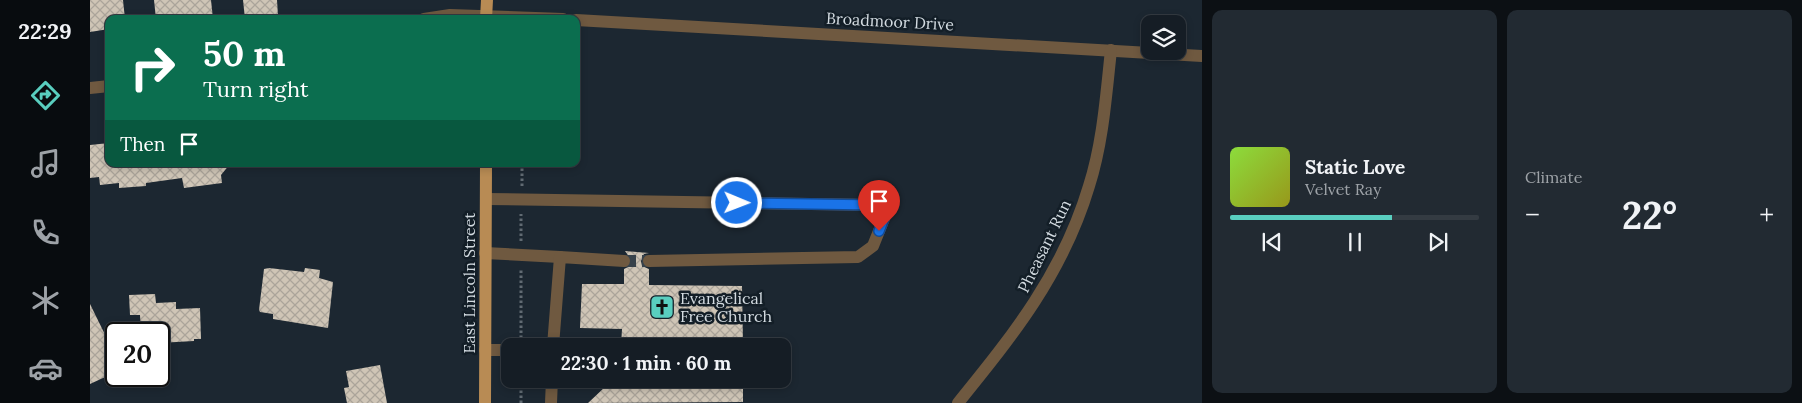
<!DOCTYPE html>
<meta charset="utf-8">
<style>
:root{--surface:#151d25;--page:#222a32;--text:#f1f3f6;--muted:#9da2a7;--line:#343b42;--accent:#59cebf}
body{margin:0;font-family:Lora,serif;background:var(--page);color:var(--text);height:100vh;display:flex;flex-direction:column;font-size:19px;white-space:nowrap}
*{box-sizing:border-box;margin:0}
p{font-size:16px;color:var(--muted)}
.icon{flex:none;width:28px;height:28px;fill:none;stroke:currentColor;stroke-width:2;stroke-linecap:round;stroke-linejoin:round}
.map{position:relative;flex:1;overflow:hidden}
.drawer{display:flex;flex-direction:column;gap:10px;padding:10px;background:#0c1014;width:600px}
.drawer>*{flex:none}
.banner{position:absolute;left:15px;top:15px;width:475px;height:152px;border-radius:10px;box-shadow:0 2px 8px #0003,0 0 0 1px var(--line);background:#0b6e4f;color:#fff;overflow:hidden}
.fabs{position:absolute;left:1051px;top:15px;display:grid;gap:10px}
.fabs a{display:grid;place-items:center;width:45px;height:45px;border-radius:10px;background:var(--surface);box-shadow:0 2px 8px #0003,0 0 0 1px var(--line);font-size:25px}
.speed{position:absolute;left:15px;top:322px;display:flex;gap:10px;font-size:25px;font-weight:700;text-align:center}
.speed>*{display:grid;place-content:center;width:65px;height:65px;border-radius:50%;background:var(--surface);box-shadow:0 2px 8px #0003,0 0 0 1px var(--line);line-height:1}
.speed .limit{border:2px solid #111;border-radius:8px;background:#fff;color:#111}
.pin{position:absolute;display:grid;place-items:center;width:42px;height:42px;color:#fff;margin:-51px -21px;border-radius:50% 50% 50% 0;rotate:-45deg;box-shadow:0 0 5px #0007}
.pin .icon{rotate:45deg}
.me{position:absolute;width:55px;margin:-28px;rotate:91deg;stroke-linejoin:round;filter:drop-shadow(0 0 4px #0008)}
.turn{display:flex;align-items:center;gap:18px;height:105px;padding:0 15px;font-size:22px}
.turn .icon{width:65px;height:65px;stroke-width:2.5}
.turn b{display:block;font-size:35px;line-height:42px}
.then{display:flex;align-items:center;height:48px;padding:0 15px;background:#0003;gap:10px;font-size:19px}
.big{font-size:38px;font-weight:700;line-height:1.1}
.drawer .widget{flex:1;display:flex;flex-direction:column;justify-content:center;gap:8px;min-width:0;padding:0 18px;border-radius:10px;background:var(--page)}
.song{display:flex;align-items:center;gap:15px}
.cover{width:60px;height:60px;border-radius:8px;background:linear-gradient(135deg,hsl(90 70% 55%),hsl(60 70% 35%))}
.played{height:5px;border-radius:2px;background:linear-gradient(90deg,var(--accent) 65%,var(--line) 65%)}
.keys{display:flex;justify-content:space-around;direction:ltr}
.heat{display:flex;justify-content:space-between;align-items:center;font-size:28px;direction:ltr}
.drawer .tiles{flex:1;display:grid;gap:10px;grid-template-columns:repeat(2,1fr)}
.trip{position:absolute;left:411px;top:338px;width:290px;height:50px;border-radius:10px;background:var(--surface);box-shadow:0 2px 8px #0003,0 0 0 1px var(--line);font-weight:700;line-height:50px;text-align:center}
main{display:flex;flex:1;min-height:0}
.tabs{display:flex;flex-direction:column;width:90px;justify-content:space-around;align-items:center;background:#080c0f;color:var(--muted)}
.tabs .icon{width:35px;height:35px}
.tabs .selected{color:var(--accent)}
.tabs b{font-size:22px;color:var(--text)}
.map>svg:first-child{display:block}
</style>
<main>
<nav class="tabs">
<b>22:29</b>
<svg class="icon selected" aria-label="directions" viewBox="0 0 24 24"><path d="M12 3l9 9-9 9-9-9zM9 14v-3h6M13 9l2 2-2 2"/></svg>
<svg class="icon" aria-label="music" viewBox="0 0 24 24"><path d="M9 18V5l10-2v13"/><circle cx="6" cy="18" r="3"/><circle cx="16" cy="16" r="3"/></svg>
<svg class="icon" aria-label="phone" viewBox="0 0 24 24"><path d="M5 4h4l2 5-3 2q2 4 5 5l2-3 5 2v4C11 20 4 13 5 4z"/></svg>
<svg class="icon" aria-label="climate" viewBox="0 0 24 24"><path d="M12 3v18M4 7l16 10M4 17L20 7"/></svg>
<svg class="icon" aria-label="car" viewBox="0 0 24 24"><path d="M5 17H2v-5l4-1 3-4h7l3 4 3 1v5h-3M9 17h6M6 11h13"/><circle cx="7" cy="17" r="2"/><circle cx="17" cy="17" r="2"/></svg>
</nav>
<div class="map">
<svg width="1112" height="403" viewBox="0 0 1112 403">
<defs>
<pattern id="building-cross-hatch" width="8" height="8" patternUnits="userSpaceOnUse" patternTransform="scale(1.25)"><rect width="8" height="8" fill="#cfc5b6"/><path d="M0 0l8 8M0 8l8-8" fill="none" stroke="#aba49a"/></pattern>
</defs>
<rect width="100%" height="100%" fill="#1c2731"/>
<g fill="url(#building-cross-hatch)">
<polygon points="0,0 33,0 35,19 19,19 19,29 0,32"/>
<polygon points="64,0 121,0 123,19 66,19"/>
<polygon points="153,0 187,0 188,16 155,19"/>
<polygon points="19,143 19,164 140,164 131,175 132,183 94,188 92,178 56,183 56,186 29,188 29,183 10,185 9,177 0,178 0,145"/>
<polygon points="535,251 559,253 554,254 551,261 552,266 559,269 559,285 652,286 653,346 531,346 532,329 490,328 492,284 534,284 534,269 540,266 542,261"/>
<polygon points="179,268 214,272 215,268 230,270 229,278 243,282 238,328 183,319 183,314 170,312 169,310 174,269"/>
<polygon points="65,294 66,303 86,302 86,309 110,308 111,339 104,339 104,341 69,343 69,334 51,334 50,315 40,315 39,295"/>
<polygon points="0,304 26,357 26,372 0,384"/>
<polygon points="290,365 297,403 257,403 254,388 259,387 256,371"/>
<polygon points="516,379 653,379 653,402 498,403 516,386"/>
</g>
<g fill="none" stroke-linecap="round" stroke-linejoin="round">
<polyline stroke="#37424b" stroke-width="12" stroke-dasharray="12 6" stroke-linecap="butt" points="534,261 559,261"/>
<g stroke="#616b73" stroke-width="3" stroke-dasharray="2.5 2.5" stroke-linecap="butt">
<polyline points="432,186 432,164"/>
<polyline points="431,241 431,214"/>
<polyline points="431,338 431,269"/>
<polyline points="431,403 431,379"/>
</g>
<g stroke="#6f5940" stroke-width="12">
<polyline points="334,19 360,15 473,19"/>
<polyline points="486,20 1112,56"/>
<polyline points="0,88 19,86"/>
<polyline points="396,199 785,205 795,216 783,246 768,257 559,261"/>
<polyline points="395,253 470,257"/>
<polyline points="463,346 470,257 534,261"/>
<polyline points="395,350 420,350"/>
<polyline points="461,403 462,379"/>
<path d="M868,403C924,334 973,273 999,186C1013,142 1016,96 1021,50"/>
</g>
<g stroke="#b88b54" stroke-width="12">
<polyline points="396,19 397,0"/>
<polyline points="395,403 396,164"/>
</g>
</g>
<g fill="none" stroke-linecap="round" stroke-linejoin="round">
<g stroke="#114b97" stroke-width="12">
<polyline id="route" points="647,203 785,205 795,216 789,231"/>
</g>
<use href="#route" stroke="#1a73e8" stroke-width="9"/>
</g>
<defs>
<g id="church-square" transform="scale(1.25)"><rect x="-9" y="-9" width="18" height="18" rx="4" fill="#59cebf" stroke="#131e27"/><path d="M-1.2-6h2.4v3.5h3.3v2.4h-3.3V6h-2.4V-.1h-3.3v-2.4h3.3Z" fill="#111"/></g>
</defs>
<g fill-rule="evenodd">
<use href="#church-square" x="572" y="307"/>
</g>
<g text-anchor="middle" stroke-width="5" stroke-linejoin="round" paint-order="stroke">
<g font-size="16" fill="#d3dbe1" stroke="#131e27">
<text transform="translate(800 21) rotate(3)" y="6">Broadmoor Drive</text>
<text transform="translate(954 246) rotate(-64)" y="6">Pheasant Run</text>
<text transform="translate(379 283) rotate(-90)" y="6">East Lincoln Street</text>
</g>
<g font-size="16" fill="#d3dbe1" stroke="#131e27" text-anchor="start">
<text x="590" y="304">Evangelical<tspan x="590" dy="18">Free Church</tspan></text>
</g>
</g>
</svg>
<div class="fabs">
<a><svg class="icon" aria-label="layers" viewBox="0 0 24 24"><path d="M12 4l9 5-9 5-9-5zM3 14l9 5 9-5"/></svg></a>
</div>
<div class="speed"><div class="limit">20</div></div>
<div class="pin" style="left:789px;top:231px;background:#d93025"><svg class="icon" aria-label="arrive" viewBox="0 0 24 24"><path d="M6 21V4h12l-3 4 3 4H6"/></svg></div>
<svg class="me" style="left:647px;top:203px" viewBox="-20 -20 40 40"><circle r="17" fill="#1a73e8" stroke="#fff" stroke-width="3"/><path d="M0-11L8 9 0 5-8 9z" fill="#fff"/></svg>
<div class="trip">22:30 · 1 min · 60 m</div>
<div class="banner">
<div class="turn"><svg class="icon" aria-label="right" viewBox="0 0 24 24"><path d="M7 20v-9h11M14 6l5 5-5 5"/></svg><div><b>50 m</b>Turn right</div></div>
<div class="then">Then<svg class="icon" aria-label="arrive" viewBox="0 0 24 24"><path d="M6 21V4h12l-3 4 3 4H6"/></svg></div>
</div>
</div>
<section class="drawer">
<div class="tiles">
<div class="widget">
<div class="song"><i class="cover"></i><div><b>Static Love</b><p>Velvet Ray</p></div></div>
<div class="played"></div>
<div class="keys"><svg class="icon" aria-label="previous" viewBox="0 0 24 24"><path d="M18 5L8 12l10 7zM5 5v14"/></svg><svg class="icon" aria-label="pause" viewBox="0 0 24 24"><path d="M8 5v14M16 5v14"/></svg><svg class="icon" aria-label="next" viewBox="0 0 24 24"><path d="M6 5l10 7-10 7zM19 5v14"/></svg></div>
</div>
<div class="widget"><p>Climate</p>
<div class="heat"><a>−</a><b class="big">22°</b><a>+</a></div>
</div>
</div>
</section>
</main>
